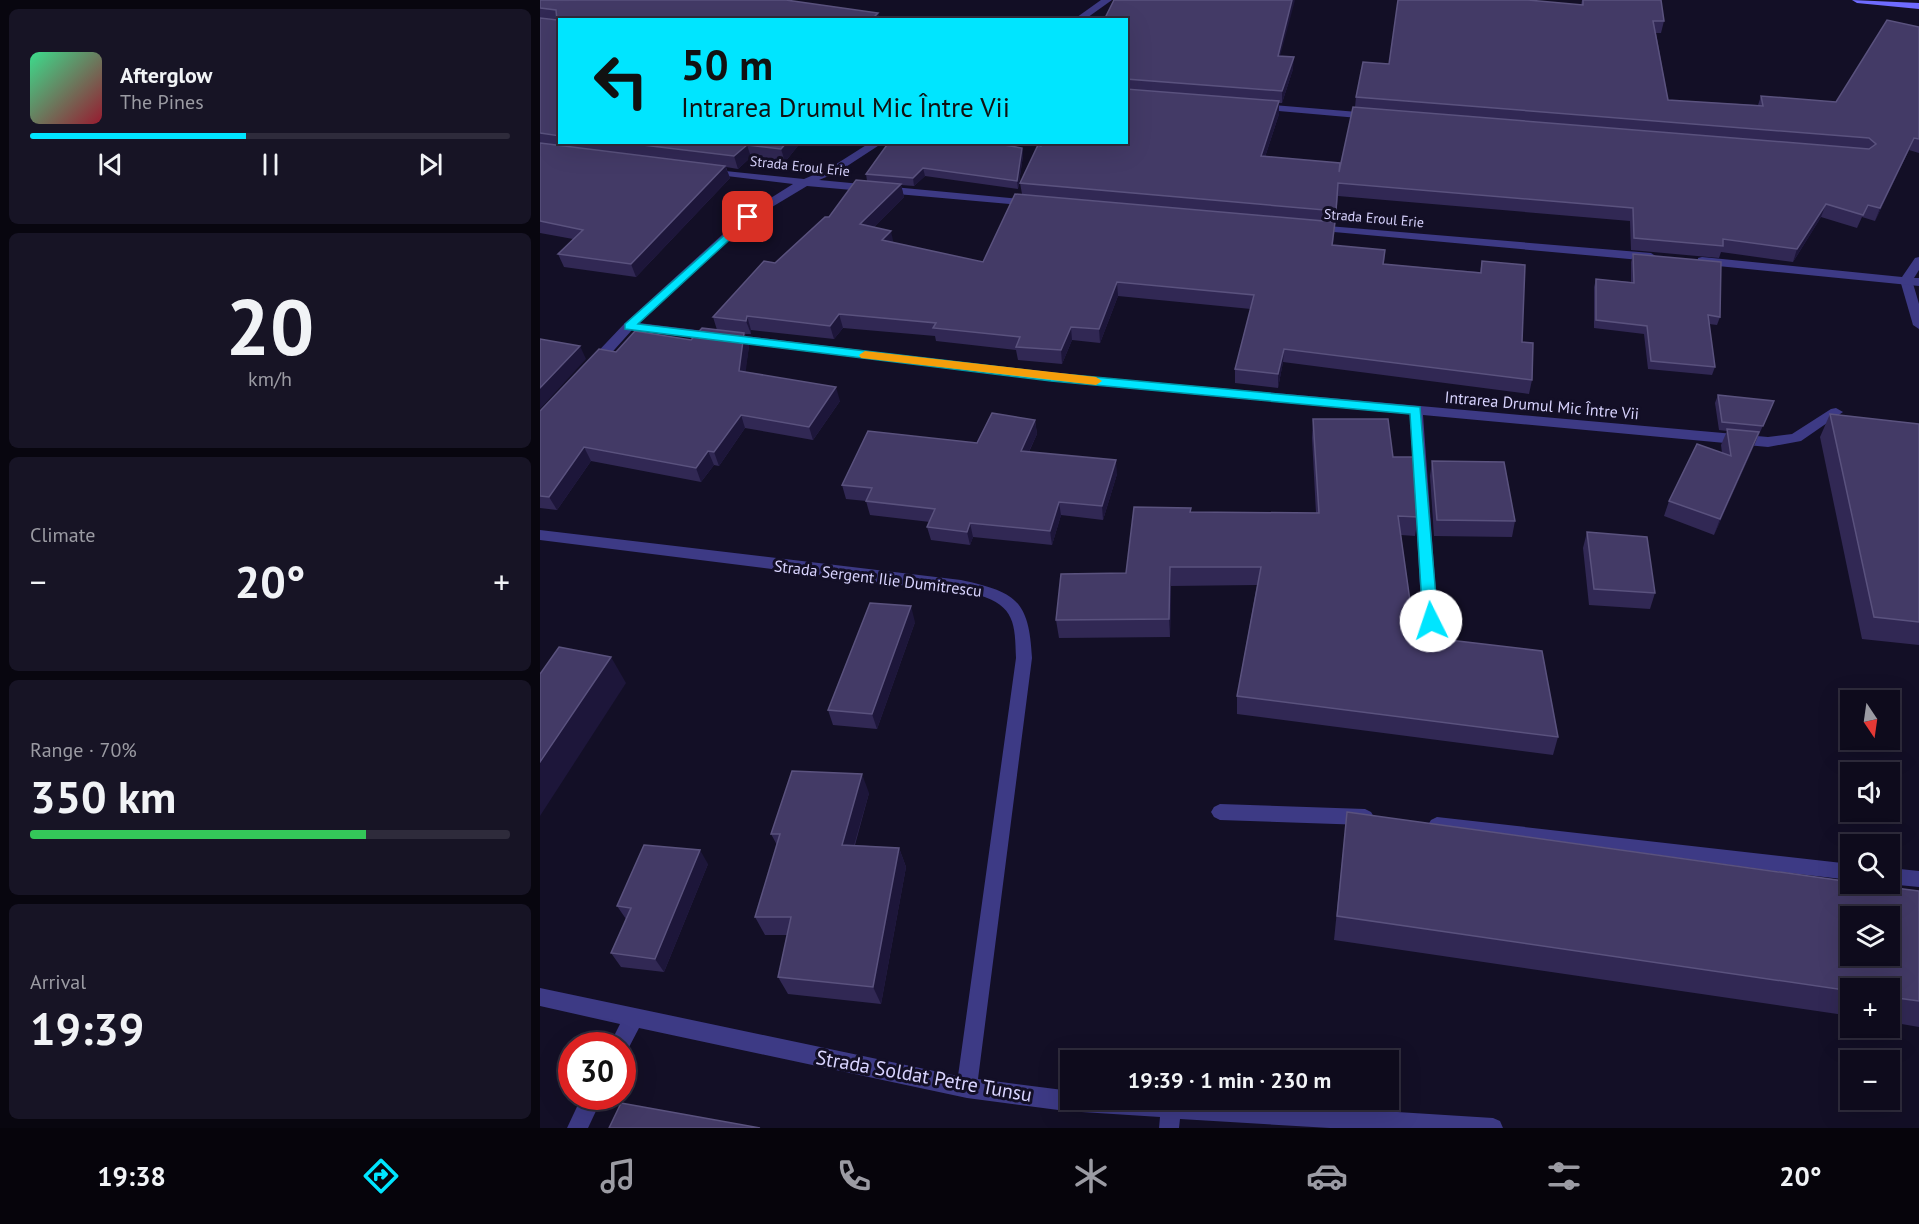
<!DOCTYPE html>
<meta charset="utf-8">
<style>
:root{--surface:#0e0b1c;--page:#171425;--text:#f1f3f6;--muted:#9b9ba3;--line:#2e2b3b;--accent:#00e5ff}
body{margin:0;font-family:"PT Sans",sans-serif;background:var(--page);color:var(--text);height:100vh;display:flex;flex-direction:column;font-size:22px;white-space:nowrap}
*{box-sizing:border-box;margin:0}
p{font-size:20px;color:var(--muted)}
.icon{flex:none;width:33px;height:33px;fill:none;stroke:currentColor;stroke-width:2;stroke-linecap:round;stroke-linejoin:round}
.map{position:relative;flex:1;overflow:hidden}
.details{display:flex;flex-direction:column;gap:9px;padding:9px;background:#08060f;width:540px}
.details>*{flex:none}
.banner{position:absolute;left:18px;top:18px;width:570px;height:126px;border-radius:0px;box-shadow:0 6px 24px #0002,0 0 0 2px var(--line);background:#00e5ff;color:#111;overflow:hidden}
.needle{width:39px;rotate:167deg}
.buttons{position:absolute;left:1300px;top:690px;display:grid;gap:12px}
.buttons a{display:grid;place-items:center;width:60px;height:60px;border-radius:0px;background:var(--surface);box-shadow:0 6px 24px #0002,0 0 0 2px var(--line);font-size:30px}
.speed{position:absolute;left:18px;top:1032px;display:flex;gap:12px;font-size:30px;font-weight:700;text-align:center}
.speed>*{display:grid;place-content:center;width:78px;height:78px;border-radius:50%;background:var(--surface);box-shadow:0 6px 24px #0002,0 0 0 2px var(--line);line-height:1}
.speed .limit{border:9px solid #d22;background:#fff;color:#111}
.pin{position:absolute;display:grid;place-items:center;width:51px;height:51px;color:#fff;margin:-26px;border-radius:12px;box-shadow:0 3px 9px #0006}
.me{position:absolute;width:66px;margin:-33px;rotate:356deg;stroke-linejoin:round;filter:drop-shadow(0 0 4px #0008)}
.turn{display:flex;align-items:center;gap:21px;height:126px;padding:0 24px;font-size:27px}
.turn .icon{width:78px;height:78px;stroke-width:2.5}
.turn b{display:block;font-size:42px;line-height:51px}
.big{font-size:45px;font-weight:600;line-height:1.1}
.details .widget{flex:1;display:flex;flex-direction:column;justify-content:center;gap:9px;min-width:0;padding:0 21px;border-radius:9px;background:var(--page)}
.details .dial{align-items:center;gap:0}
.dial b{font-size:78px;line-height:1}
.song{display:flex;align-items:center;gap:18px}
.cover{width:72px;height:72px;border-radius:9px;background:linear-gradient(135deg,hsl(150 70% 55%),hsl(350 70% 35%))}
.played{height:6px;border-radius:3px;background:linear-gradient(90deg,var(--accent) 45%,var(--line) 45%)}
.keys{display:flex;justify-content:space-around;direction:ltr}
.heat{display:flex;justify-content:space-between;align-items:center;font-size:33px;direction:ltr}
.charge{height:9px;border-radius:4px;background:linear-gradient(90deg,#34c759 70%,var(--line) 0)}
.trip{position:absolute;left:520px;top:1050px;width:339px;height:60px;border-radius:0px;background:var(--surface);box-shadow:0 6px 24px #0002,0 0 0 2px var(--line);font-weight:600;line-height:60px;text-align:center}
.menu{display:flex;height:96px;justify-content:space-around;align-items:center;background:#06040b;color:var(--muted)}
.menu .icon{width:42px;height:42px}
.menu .on{color:var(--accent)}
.menu b{font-size:27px;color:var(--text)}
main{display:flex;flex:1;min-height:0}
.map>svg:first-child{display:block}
</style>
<main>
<section class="details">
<div class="widget">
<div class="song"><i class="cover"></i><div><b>Afterglow</b><p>The Pines</p></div></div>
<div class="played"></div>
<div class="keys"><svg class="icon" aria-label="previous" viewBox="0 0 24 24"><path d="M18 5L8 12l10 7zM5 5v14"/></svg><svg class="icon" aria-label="pause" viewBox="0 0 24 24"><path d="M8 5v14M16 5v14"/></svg><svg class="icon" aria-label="next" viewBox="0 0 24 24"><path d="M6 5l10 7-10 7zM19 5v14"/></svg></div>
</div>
<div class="widget dial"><b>20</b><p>km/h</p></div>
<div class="widget"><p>Climate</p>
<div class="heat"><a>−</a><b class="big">20°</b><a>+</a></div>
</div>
<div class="widget"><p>Range · 70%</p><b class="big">350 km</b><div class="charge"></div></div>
<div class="widget"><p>Arrival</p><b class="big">19:39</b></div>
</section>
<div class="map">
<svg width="1379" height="1128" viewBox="0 0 1379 1128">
<rect width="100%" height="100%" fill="#130f26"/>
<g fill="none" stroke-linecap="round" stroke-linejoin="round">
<g fill="#3d3a85" fill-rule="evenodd">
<polygon points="1366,276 1372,280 1379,304 1379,329 1373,325 1360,280"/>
<polygon points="680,804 825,809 831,812 834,817 831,822 825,825 680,820 674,817 671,812 674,807"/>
<polygon points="897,817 1311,864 1311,880 897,833 891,830 888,825 891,820"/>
<polygon points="1350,868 1379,871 1379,887 1348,884 1350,884"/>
</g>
<g fill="#3d3a85" fill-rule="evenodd">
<polygon points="561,0 572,0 544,20 533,20"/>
<polygon points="720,104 830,113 835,116 830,119 716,109 715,107"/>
<polygon points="331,142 344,142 298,172 279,180 492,200 498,203 492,206 267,186 212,219 99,323 511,373 1228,437 1252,434 1291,409 1296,408 1303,412 1261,441 1228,447 883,415 898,621 896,625 884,625 882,621 870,414 511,381 92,330 58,368 48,368 47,365 48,362 85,323 204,215 253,184 170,174 166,173 166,169 264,179 290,168"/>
<polygon points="776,225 1111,253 1117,257 1111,261 772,230 770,228"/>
<polygon points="1162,257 1362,277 1375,258 1379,257 1379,270 1374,278 1379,278 1379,286 1158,264 1158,258"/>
<path d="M0,530L421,580C476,592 489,600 492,658L438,1079L531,1091V1100H665L953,1118L960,1121L963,1128H790L640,1119L639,1128H619L620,1117L526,1111L427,1098L99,1028L86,1053L82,1054V1046H69L80,1024L0,1006V988L418,1076L476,658C475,624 475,606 439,595L0,540Z"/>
<polygon points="42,1096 63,1096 48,1128 27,1128"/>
</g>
<polygon fill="#6f6bff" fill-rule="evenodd" points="1312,0 1379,3 1379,9 1317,3"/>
</g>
<g fill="#312854">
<polygon points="0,0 338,13 339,20 20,20 20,142 261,142 245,162 211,157 198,169 186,167 190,178 96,277 24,267 18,254 33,239 0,233"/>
<polygon points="1042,0 1121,0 1124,21 1121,33 1116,33 1128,100 1218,105 1221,96 1296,102 1379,27 1379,153 1369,150 1335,221 1322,217 1317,228 1281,217 1253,262 1181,252 1179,258 1091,250 1090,221 798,196 793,245 845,250 844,264 940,272 942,261 982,342 992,380 989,394 743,362 738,388 695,383 695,369 711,309 578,296 560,343 532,340 522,364 478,360 476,350 396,341 395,336 303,328 294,339 211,330 211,334 205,334 209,346 205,372 300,401 273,440 205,428 179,466 174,465 161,482 51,461 17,510 0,508 0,411 76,352 151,340 177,330 173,317 289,217 327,181 326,174 482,148 483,156 478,189 385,176 374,186 361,185 364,197 334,227 353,243 443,262 482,194 480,183 501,146 586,142 586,20 740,56 753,69 742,103 739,103 739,114 725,157 800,170 815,107 816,97 849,64 1041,5"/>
<polygon points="1093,254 1180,317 1177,325 1169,324 1175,367 1172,375 1108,369 1104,334 1054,328 1054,287 1056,279 1091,282 1091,262"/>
<polygon points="1178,395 1234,401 1174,535 1124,516 1129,501 1182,453 1181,445 1187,431 1179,430 1175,403"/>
<polygon points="1290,414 1379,424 1379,645 1322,639 1280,437"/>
<polygon points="773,419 853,457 878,517 875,536 861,535 875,636 1018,737 1013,755 697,714 697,696 717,585 631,586 630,637 519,638 516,620 586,573 651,512 776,513 772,438"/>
<polygon points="495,420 497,434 489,452 577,474 563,520 521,515 512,545 433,537 430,545 391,540 387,527 390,522 330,515 326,501 306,499 302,485 437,443"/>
<polygon points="892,461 975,521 972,537 894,536 890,476"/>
<polygon points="1047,532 1115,593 1110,609 1049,605 1043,548"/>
<polygon points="375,622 337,729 293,725 288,710"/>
<polygon points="329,793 315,845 359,848 366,867 341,1004 248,994 238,977 247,935 225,935 215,917 237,845 231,834"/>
<polygon points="807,812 1379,891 1379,1027 1350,1022 1350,988 1311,988 1311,1016 794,940"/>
<polygon points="168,864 124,972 81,967 71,953 86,919 77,906"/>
</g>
<g fill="#1d163a">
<polygon points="752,0 755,0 737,68 738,56"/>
<polygon points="338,13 339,20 331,20"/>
<polygon points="754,57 753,69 742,103 742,91"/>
<polygon points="739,101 739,114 721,169 721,156"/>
<polygon points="1374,138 1369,150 1335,221 1340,208"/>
<polygon points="247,142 261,142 245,162 241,149"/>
<polygon points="207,145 211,157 198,169 194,156"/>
<polygon points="482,148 483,156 478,189 477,181"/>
<polygon points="185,166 190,178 96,277 91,264"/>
<polygon points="383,168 385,176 374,186 373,178"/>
<polygon points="361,184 364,197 323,238 320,224"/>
<polygon points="1286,204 1281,217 1253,262 1257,249"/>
<polygon points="351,231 354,245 342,240"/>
<polygon points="577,282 578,296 560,343 559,329"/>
<polygon points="299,314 303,328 294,339 290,326"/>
<polygon points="207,316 211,330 211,334 206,321"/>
<polygon points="531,327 532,340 522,364 521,350"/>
<polygon points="204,333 209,346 204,385 199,371"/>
<polygon points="40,346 46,359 0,409 0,388"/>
<polygon points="744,349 743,362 738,388 738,374"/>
<polygon points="296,387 300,401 273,440 269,427"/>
<polygon points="201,415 205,428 179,466 174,452"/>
<polygon points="495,420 497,434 483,464 481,451"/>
<polygon points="1219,432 1213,448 1174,535 1180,519"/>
<polygon points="44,447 51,461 17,510 9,497"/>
<polygon points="168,451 174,465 161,482 156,468"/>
<polygon points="576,460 577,474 563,520 562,506"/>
<polygon points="519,502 521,515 512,545 510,531"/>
<polygon points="430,523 433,537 430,545 427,532"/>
<polygon points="630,567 631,586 630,637 629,619"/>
<polygon points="371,606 375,622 337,729 332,714"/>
<polygon points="71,657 86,683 0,816 0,762"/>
<polygon points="322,774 329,793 309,863 302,845"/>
<polygon points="359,848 366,867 341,1004 333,987"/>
<polygon points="160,850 168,864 124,972 115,959"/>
</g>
<g fill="#433a66" stroke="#5a527e" stroke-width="1.5" fill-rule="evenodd">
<polygon points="0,0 246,0 338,13 331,20 20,20 20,136 0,133 0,18 17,20 16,10 0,8"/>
<polygon points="574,0 752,0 738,56 754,57 742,91 586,79 586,20 564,20"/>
<polygon points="858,0 988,0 1043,5 1043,0 1121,0 1124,21 1113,21 1128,100 1223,106 1221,96 1296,102 1347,20 1379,27 1379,139 1374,138 1340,208 1328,205 1323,215 1286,204 1257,249 1183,239 1183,246 1094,238 1093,208 798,183 796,211 480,183 498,145 501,146 503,142 586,142 586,89 739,101 721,156 800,163 799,172 813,107 1329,149 1336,144 1329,138 816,97 823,62 849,64"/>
<polygon points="78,142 247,142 241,149 207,145 194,156"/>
<polygon points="349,142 445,142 482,148 477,181 383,168 373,178 326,174"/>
<polygon points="0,143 185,166 91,264 18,254 43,230 0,221"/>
<polygon points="316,180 361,184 320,224 351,231 342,240 443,262 475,194 795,222 792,245 845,250 843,264 941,273 942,261 985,265 982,342 993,343 992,380 744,349 738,374 695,369 714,295 577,282 559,329 531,327 521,350 476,347 480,337 393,328 396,323 299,314 290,326 207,316 206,321 173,317 224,261 235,263 285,217 289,217"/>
<polygon points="1093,254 1181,262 1180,317 1168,315 1175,367 1111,361 1107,326 1056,320 1056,279 1094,283"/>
<polygon points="162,328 204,333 199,371 296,387 269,427 201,415 174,452 168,451 156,468 44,447 9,497 0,496 0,411 59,349 76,352 95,331 151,340"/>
<polygon points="0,339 40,346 0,388"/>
<polygon points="1178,395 1234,401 1223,426 1182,422"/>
<polygon points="452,413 495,420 481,451 576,460 562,506 519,502 510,531 430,523 427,532 387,527 395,509 326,501 332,488 302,485 328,431 437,443"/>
<polygon points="1290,414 1379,424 1379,622 1334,617"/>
<polygon points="773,419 848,419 853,457 874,457 878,517 858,516 875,636 1002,651 1018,737 697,696 721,567 630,567 629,619 516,620 521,574 586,573 594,507 651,508 650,512 779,513"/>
<polygon points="1187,429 1219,432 1180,519 1129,501 1157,444 1191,456"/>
<polygon points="892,461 964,462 975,521 897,520"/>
<polygon points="1047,532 1107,537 1115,593 1054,589"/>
<polygon points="330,603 371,606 332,714 288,710"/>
<polygon points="19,647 71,657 0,762 0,674"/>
<polygon points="252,771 322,774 302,845 359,848 333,987 238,977 251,917 215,917 240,834 231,834"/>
<path d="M807,812L1311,882V884H1324L1379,891V1001L1350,997V988H1311V991L797,916ZM1311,916H1350V956H1311Z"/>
<polygon points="104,845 160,850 115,959 71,953 91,908 77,906"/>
<polygon points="81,1103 220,1128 69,1128"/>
</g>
<polygon fill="#00e5ff" stroke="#0095a6" stroke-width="1.5" points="208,214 213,217 212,219 98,324 511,373 880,407 898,621 896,625 891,627 883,621 870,414 511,381 85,329 85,324"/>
<polygon fill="#f59e0b" points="325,351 556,377 562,381 556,385 321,358 319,355"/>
<g text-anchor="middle" stroke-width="6" stroke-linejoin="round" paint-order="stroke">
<g font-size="14" fill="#d9d4ff" stroke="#130f26">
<text transform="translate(260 166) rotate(6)" y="5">Strada Eroul Erie</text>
<text transform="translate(834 218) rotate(5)" y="5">Strada Eroul Erie</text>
</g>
<g font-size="16" fill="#d9d4ff" stroke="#130f26">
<text transform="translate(1002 405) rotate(5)" y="6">Intrarea Drumul Mic Între Vii</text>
<text transform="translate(338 578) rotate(7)" y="6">Strada Sergent Ilie Dumitrescu</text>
</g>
<g font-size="20" fill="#d9d4ff" stroke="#130f26">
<text transform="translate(384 1076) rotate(10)" y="7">Strada Soldat Petre Tunsu</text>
</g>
</g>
</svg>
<div class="buttons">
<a><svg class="needle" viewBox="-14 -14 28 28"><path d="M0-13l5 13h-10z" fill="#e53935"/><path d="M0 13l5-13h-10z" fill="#9b9ba3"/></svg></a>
<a><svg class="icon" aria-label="sound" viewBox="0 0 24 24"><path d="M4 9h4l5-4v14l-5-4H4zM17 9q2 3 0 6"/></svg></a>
<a><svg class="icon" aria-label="search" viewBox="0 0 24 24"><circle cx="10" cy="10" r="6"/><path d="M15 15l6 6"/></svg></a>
<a><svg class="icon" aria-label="layers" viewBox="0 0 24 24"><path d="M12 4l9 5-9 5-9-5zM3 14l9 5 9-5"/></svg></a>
<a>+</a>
<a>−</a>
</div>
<div class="speed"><div class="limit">30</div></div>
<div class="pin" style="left:208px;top:217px;background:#d93025"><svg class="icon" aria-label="arrive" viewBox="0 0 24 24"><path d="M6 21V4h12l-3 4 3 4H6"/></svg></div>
<svg class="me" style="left:891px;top:621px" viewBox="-20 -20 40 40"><circle r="19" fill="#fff"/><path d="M0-13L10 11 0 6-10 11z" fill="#00e5ff"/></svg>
<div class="trip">19:39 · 1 min · 230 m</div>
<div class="banner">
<div class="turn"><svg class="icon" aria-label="left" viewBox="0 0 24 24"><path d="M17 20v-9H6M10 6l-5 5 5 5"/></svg><div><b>50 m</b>Intrarea Drumul Mic Între Vii</div></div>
</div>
</div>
</main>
<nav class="menu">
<b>19:38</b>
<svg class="icon on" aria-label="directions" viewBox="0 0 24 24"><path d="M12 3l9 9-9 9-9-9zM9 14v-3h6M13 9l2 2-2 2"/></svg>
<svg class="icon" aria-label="music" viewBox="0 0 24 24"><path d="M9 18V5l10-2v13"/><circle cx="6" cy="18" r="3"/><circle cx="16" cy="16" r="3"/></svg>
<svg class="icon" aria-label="phone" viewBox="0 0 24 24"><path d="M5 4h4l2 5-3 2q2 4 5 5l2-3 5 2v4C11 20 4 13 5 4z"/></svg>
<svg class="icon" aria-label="climate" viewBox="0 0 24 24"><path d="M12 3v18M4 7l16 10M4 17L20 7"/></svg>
<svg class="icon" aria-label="car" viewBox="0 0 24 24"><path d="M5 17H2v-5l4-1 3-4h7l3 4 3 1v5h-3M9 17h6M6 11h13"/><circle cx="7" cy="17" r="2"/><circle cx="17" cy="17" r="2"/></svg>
<svg class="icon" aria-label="filters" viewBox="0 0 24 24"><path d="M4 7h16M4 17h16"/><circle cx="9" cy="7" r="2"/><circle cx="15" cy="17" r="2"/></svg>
<b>20°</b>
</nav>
